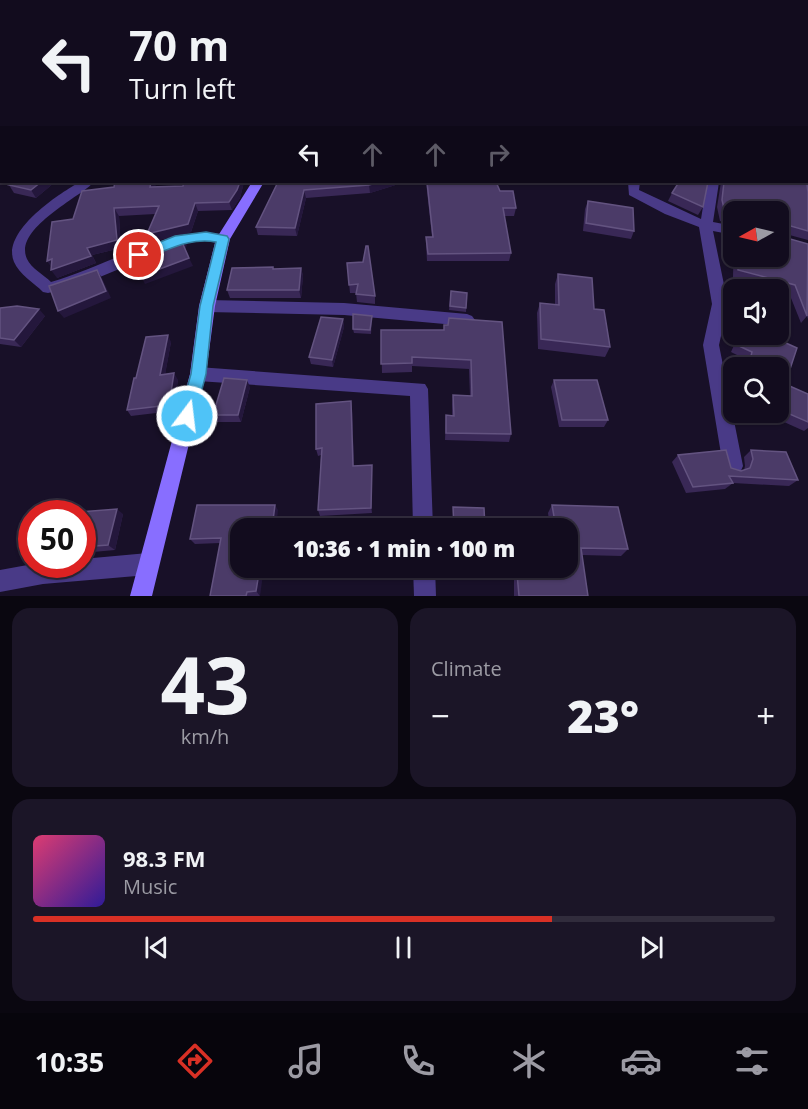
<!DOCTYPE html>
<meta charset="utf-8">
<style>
:root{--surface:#120c1e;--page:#1b1527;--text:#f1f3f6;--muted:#9c9ba4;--line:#312c3c;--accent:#d93025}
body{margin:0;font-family:"Open Sans",sans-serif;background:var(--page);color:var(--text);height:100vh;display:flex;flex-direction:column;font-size:22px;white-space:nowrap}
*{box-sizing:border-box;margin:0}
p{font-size:20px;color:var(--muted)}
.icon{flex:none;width:33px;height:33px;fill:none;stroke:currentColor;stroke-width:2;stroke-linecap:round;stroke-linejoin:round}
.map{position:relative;height:596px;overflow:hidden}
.panel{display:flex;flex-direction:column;gap:12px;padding:12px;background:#0a0710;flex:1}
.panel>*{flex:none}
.hud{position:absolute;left:0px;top:0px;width:808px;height:183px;box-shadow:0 2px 4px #0004,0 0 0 2px var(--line);background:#120c1e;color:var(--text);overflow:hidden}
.needle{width:39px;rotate:262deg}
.controls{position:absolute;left:723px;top:201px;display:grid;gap:12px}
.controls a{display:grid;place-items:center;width:66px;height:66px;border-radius:12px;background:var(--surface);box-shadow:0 2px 4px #0004,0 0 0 2px var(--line);font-size:30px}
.speed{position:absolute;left:18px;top:500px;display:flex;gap:12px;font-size:30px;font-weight:700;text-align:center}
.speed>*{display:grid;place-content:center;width:78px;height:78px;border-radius:50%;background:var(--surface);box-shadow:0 2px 4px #0004,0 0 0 2px var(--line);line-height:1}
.speed .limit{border:9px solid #d22;background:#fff;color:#111}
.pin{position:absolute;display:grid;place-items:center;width:51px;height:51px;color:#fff;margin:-26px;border:3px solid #fff;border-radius:50%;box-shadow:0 2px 6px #0007}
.me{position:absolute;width:66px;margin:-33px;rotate:15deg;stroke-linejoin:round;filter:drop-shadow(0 0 4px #0008)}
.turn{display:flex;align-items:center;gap:21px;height:126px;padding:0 30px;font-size:27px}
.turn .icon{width:78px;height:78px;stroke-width:2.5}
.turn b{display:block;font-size:42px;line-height:51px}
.lanes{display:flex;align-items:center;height:57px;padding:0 30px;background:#0003;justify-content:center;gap:30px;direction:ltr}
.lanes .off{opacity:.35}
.big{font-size:45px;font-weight:800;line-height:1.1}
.panel .widget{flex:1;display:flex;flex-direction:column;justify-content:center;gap:9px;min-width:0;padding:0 21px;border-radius:18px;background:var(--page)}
.panel .dial{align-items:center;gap:0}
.dial b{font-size:78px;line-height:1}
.song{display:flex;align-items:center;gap:18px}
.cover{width:72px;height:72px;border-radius:9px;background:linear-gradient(135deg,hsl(340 70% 55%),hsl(250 70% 35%))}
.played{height:6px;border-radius:3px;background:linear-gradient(90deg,var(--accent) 70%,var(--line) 70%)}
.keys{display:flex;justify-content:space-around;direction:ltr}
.heat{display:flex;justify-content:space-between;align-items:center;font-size:33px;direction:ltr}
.panel .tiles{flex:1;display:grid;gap:12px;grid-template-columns:1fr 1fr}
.widget:last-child{grid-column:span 2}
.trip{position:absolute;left:230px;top:518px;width:348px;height:60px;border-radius:18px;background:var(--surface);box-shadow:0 2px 4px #0004,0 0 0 2px var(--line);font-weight:800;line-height:60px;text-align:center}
.dock{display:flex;height:96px;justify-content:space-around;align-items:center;background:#07050c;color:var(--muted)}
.dock .icon{width:42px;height:42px}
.dock .current{color:var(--accent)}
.dock b{font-size:27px;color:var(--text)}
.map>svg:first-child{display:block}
</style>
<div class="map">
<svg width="808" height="596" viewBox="0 0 808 596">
<rect width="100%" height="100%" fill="#181028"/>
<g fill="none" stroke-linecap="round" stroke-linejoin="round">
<g fill="#493a87" fill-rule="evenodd">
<polygon points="710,0 718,0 719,2 711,2"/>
<rect x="807" y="157" width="1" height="7"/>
<path d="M80,182H94C79,198 13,229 27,259C31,268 44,275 51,282C103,268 177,221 228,236L230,239L223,244L206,241L182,243L83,284L48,293L43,292C34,283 19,274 14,262C1,232 58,194 80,182Z"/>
<polygon points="628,182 640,182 639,190 701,219 707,182 719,182 713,222 734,226 734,235 713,231 728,304 719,345 743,466 740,473 733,475 726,473 723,466 703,345 712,304 699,227 665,214 629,195"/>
<polygon points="207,300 344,303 467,314 472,316 475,320 472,324 467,326 344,315 207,312 202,310 199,306 202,302"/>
<polygon points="198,367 425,384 428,389 433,528 413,528 410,396 198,381 192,379 190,374 192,369"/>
<polygon points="148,553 156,556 159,564 156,572 148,575 43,584 0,592 0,570 33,564 82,564 82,559"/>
<polygon points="413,567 435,567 436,596 414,596"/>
</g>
<polygon fill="#886eff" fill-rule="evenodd" points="252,182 264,182 230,239 215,306 206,374 152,596 130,596 190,374 199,306 216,239"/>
</g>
<g fill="#392856">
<polygon points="808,172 808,240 782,233 783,237 808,244 808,319 807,316 801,323 789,293 733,278 734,237 734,256 778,256 778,212 734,212 734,225 720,221 717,207 721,182 807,182"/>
<polygon points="55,182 36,198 14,193 9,185"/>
<polygon points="115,182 156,182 155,187 183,186 184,182 244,182 240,198 232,210 198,211 191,232 151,242 155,214 119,216 121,248 92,255 96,263 57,278 73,219 114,187"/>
<polygon points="278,182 405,182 370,193 306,198 297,236 258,235 256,227"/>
<polygon points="426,182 496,182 500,191 516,208 514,216 504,216 511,253 509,261 427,261 426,244 426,237 432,237"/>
<polygon points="672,193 703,207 698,215 668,201"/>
<polygon points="588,201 634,231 631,239 583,231 585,209"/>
<polygon points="347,263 375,296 375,304 357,302 356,293 350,293"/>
<polygon points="273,267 274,269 301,268 303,276 301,298 230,298 227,290"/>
<polygon points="558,274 594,309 610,347 605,357 538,349 537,313 540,303 555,305 555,284"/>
<polygon points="451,291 467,293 466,312 449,310"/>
<polygon points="0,308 45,316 21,347 0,344"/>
<polygon points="372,316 371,334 354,333 353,329"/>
<polygon points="449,318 511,434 509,442 445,440 446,415 452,416 452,404 453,395 470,396 469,369 412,366 412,372 382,373 381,330 444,330 448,325"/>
<polygon points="343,319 344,327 333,367 311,364 309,357"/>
<polygon points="739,334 766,334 785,384 808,394 808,428 804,431 762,412 778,412 778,368 743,368 745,359 731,352"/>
<polygon points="171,342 165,374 178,380 173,411 131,416 127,410 136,378"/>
<polygon points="554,380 608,420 604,427 559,427 551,387"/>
<polygon points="250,387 241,422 217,422 213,415"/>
<polygon points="352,408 354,466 372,465 372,513 320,516 318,510 321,455 318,456 316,449"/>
<polygon points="751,450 798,480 789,486 733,483 725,489 686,493 672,462 678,455 731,468 741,471 744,470 745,466 744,457"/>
<polygon points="552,505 628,549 621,556 582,555 588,596 514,596 514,579 517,573 557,576 556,567 567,567 567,528 550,528 548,513"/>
<polygon points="278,510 240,528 260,596 210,596 220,543 195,544 190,539"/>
<polygon points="82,513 123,514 115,550 82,553"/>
</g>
<g fill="#24173c">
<polygon points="82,0 101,0 83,2"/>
<polygon points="442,0 475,0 467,2 434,2"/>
<polygon points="41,182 55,182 36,198 31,190"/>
<polygon points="151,182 156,182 153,194 150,187"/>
<polygon points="240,182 244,182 240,198 232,210 229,202"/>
<polygon points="380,182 405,182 370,193 369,185"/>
<polygon points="304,190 306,198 297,236 295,228"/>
<polygon points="195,203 198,211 191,232 151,242 147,234"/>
<polygon points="114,208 119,216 121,248 92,255 96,263 57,278 51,270 87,248"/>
<polygon points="183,237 187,245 185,250 182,242"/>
<polygon points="189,258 193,266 145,284 141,276"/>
<polygon points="52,259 52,268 47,261"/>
<polygon points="301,268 303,276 301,298 299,290"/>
<polygon points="97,270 102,278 111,298 64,318 58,311"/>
<polygon points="39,309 45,316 21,347 14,340"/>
<polygon points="343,319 344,327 333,367 332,360"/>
<polygon points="168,335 171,342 164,381 160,375"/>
<polygon points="174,373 178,380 173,411 169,405"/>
<polygon points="247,380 250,387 241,422 238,415"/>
<polygon points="351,401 352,408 354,472 353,466"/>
<polygon points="372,465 372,513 371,508"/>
<polygon points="275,505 278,510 276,528 272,528"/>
<polygon points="117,509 123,514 115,550 108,545"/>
<polygon points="260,567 264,567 260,596 256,591"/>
</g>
<g fill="#4b3b68" stroke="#635380" stroke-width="1.5">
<polygon points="0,0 82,0 83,2 2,2 2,22 0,23"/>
<polygon points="163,0 244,0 244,2 162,2"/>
<polygon points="264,0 327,0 327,2 266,2"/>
<polygon points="354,0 366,0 369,2 349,2"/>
<polygon points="421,0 442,0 434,2 423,2"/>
<polygon points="734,0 795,0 796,2 735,2"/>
<rect x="807" y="3" width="1" height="67"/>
<polygon points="807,172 808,172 808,187 807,185 808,192 808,231 784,224 781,226 783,237 808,244 807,316 795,285 738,270 738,256 778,256 778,212 734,212 734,216 725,213 722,200 724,182 807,182"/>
<polygon points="14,182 41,182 31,190 9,185"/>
<polygon points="115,182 151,182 150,187 183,186 184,182 240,182 237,190 229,202 195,203 188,224 147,234 159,206 114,208 117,240 87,248 91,256 51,270 52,259 47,261 52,222 73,219 82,191 114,187"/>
<polygon points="278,182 380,182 369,185 304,190 295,228 256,227"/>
<polygon points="427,182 496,182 500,191 513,191 516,208 503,208 511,253 428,254 426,237 433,237"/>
<polygon points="679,182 708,182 703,207 672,193"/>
<polygon points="588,201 633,208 634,231 586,223"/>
<polygon points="183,237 182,242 189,258 141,276 136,262 139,253"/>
<polygon points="366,246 368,246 375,296 356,294 358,284 349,285 347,263 363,262"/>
<polygon points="273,267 273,269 301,268 299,290 227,290 232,268"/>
<polygon points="97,270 106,291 58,311 49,286"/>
<polygon points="558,274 592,278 594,309 604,310 610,347 541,339 540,303 559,305"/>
<polygon points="451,291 467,293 466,308 450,306"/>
<polygon points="17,306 39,309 14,340 0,338 0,308"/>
<polygon points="353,314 372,316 370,330 353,329"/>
<polygon points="321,317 343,319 332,360 309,357"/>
<polygon points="449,318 502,322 511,434 446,433 446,415 454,416 453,395 472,396 471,360 412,357 412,363 381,364 381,330 444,330 444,325 448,325"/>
<polygon points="741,334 766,334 797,348 785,384 808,394 808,422 778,409 778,368 748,368 752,352 737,345"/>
<polygon points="168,335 160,375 174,373 169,405 127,410 134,378 136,378 146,337"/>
<polygon points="224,378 247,380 238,415 213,415"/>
<polygon points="554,380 597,380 608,420 562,420"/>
<polygon points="351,401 353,466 372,465 371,508 318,510 322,448 316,449 316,404"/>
<polygon points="726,450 731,468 741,471 750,468 753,459 751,450 786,452 798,480 729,476 733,483 693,487 678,455"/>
<polygon points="197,505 275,505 272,528 240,528 240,567 260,567 256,591 247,592 246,596 210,596 221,538 190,539"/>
<polygon points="552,505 618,507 628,549 581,548 588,596 519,596 517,573 563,577 561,567 567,567 567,528 556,528"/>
<polygon points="453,507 484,508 485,528 454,528"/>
<polygon points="117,509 108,545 82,547 82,513 79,512"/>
</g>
<path fill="#4fc3f7" stroke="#337fa1" stroke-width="1.5" d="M206,232L227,236L229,239L213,306L206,374L195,416L193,421L187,423L181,421L179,416L191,374L200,306L216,242C187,237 166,252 139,260L133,255L135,252L175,236Z"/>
</svg>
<div class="controls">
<a><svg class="needle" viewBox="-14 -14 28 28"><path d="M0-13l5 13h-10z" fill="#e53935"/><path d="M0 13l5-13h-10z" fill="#9c9ba4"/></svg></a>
<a><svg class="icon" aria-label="sound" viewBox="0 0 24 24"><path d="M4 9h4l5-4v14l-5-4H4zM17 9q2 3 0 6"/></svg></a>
<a><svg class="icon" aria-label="search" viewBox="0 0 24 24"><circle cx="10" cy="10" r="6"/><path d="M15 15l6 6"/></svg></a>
</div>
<div class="speed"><div class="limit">50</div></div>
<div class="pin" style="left:139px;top:255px;background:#d93025"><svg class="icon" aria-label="arrive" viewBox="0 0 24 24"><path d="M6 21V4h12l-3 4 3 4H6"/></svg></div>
<svg class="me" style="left:187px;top:416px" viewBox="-20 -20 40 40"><circle r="17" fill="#4fc3f7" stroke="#fff" stroke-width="3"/><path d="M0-11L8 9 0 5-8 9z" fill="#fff"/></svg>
<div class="trip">10:36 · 1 min · 100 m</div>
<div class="hud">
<div class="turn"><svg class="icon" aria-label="left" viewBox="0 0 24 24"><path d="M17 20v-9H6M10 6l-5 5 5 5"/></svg><div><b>70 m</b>Turn left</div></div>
<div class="lanes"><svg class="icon" aria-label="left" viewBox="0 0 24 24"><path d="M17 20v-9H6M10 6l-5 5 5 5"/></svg><svg class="icon off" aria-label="ahead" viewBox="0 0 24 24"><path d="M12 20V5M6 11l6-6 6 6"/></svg><svg class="icon off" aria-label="ahead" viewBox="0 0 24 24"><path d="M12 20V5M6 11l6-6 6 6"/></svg><svg class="icon off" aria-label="right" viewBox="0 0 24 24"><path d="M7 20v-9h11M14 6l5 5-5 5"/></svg></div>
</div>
</div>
<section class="panel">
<div class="tiles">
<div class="widget dial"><b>43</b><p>km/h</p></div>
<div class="widget"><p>Climate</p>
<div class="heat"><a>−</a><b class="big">23°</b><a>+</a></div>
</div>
<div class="widget">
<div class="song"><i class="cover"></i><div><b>98.3 FM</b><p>Music</p></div></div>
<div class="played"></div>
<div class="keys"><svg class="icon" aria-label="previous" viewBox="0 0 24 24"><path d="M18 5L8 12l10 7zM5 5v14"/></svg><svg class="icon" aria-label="pause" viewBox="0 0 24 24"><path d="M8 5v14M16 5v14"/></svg><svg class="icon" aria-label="next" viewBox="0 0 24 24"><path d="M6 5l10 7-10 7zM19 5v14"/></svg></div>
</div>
</div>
</section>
<nav class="dock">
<b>10:35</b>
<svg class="icon current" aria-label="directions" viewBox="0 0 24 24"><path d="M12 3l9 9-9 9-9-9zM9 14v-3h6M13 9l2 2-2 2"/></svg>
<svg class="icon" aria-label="music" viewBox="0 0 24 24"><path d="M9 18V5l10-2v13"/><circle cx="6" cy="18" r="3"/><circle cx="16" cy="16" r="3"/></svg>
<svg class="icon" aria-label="phone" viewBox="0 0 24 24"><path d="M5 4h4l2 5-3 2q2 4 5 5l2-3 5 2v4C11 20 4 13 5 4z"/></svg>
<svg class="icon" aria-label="climate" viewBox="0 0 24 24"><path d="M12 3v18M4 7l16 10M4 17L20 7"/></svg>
<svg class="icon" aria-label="car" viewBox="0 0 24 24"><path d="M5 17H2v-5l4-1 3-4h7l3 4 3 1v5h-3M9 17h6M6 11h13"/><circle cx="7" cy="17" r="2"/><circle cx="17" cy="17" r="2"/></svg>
<svg class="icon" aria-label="filters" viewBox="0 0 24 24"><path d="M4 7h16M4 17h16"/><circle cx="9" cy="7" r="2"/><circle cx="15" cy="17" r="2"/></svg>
</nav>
